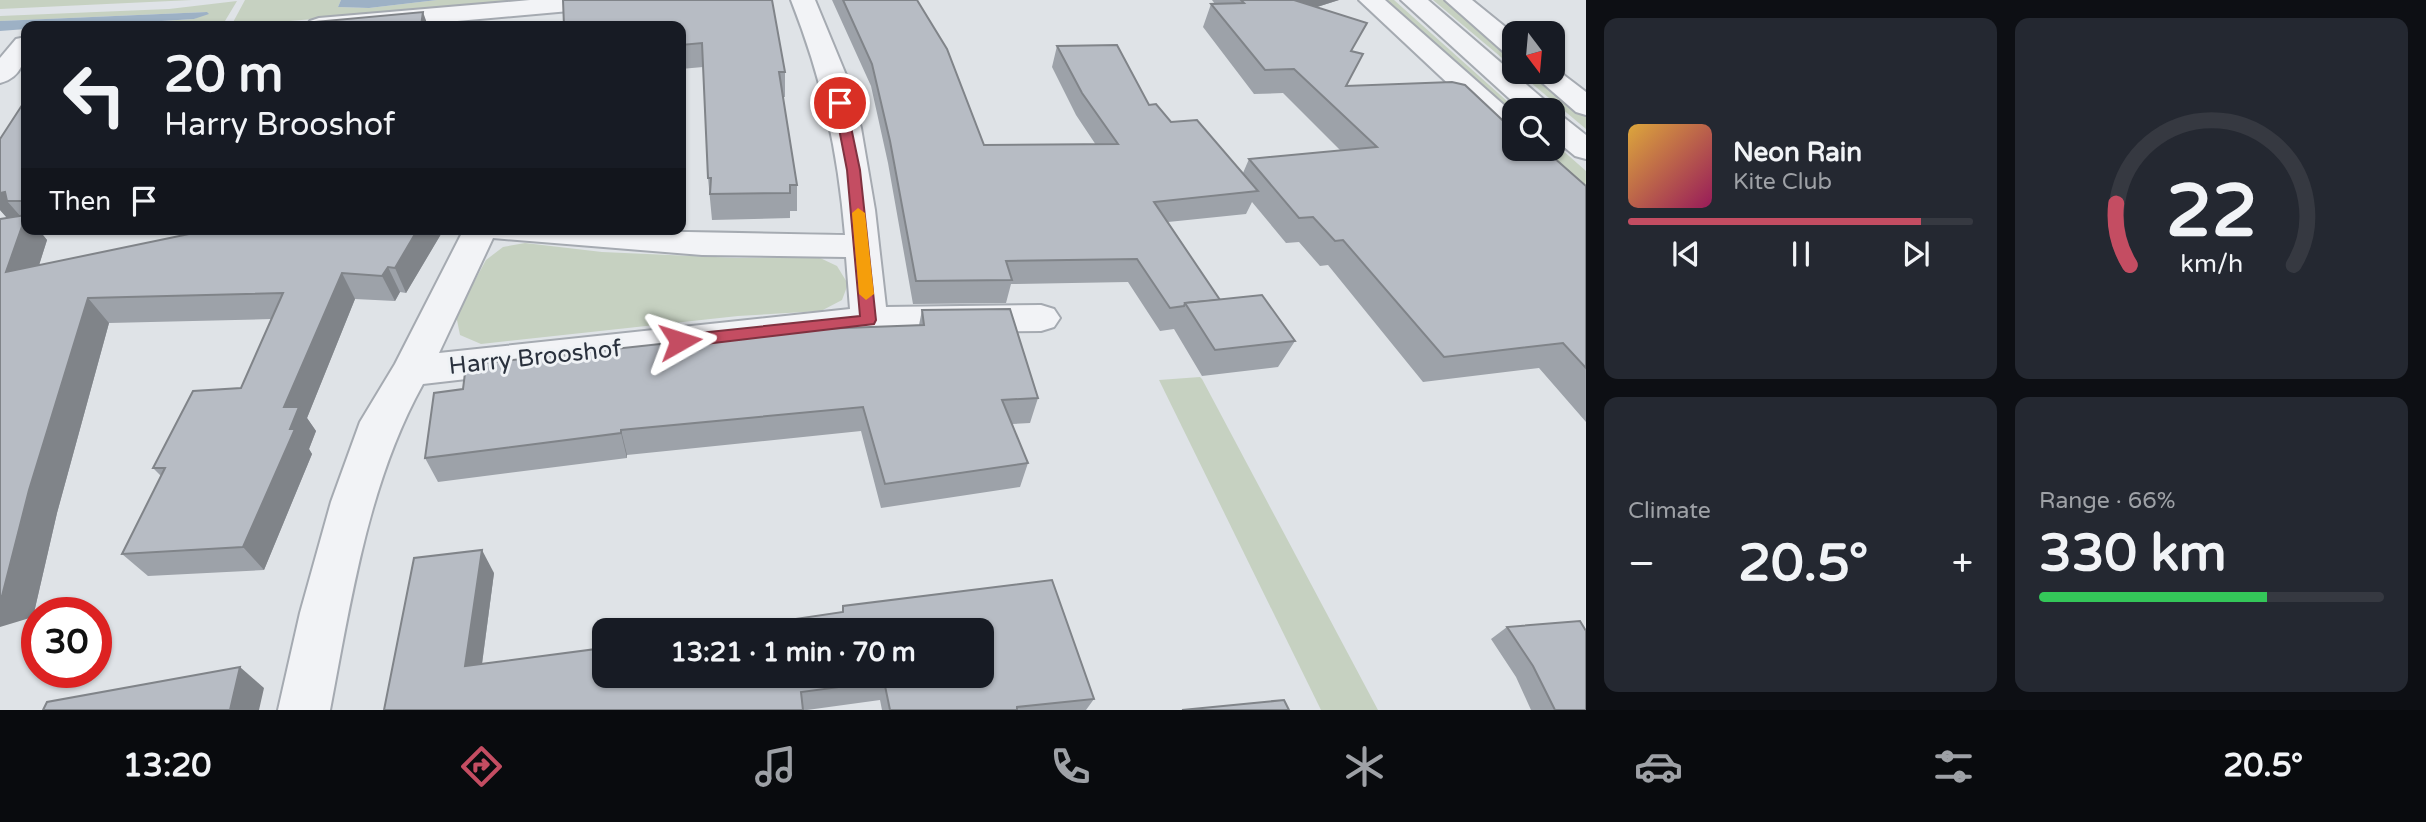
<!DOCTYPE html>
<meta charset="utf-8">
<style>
:root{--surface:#171b24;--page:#242831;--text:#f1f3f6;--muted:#9ea1a6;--line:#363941;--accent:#c44d62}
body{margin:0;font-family:"Varela Round",sans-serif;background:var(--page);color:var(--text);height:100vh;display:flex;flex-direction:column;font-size:26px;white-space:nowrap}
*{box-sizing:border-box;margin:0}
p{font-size:23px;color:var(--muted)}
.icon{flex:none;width:38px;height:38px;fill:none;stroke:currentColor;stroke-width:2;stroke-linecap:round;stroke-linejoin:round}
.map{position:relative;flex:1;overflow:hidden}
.details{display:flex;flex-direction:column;gap:18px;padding:18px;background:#0d0f14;width:840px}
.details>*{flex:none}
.hud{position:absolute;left:21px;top:21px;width:665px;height:214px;border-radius:14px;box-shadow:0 2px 5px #0004;background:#171b24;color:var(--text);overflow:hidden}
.needle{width:46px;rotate:164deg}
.tools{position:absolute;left:1502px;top:21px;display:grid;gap:14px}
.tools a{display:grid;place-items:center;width:63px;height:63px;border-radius:14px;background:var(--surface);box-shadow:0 2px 5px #0004;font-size:35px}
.speed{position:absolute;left:21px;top:597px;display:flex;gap:14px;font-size:35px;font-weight:700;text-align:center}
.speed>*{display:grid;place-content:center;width:91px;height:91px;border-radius:50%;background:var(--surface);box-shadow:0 2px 5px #0004;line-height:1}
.speed .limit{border:10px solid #d22;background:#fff;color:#111}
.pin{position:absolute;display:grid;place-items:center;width:60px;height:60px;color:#fff;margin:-30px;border:4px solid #fff;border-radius:50%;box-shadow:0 2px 7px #0007}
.me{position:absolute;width:77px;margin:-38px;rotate:84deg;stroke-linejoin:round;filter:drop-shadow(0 0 5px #0008)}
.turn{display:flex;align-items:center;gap:24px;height:147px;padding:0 28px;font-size:32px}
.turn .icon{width:91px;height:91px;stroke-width:2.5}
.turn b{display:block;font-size:49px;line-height:60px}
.then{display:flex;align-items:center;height:66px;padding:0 28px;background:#0003;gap:14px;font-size:26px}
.big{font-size:52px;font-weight:800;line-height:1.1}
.details .tile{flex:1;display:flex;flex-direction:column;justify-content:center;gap:10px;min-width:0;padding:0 24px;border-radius:14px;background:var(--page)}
.details .dial{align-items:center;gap:0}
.dial svg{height:182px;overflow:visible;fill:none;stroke:var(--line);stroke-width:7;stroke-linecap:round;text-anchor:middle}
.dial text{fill:var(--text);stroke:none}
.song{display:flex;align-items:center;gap:21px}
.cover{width:84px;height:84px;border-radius:10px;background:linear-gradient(135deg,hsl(40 70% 55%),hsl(330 70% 35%))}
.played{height:7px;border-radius:4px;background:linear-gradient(90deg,var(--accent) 85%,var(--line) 85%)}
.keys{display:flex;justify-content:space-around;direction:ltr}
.heat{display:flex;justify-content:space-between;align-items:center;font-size:38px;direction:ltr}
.charge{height:10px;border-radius:5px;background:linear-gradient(90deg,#34c759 66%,var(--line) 0)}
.details .tiles{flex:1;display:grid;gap:18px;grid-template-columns:repeat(2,1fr)}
.trip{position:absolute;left:592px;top:618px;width:402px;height:70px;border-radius:14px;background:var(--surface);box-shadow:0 2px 5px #0004;font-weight:800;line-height:70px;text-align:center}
.dock{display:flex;height:112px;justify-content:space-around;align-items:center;background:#090b0e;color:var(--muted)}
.dock .icon{width:49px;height:49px}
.dock .current{color:var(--accent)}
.dock b{font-size:32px;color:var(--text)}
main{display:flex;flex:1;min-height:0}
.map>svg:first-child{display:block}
</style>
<main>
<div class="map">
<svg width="1586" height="710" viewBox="0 0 1586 710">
<rect width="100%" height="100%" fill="#dfe3e7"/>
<g fill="#c6d1c1">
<polygon points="0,0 192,0 0,9"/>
<polygon points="245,0 341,0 338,7 369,8 437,0 539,0 231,26"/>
<polygon points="1380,0 1394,0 1517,110 1514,110 1514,122"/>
<polygon points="1433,0 1446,0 1514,57 1514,68"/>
<polygon points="237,1 222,26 81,26 194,19 207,12 0,21 0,16 169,9"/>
<polygon points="1518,72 1532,72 1586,116 1586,129"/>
<polygon points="1552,141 1586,171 1586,187 1544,149 1552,149"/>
<polygon points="525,243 602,252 737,258 818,257 837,266 848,284 842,300 821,311 738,316 481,344 460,335 456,315 486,260 503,247"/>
<polygon points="1200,377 1202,379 1378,710 1321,710 1159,380"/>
</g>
<g fill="#9db1c5">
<polygon points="341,0 437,0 369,8 338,7"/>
<polygon points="207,12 209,14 194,19 81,26 26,26 26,29 0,31 0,21"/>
</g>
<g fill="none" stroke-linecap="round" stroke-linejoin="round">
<g stroke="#a5aab1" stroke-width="4">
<g id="minor">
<polygon points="530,0 626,0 623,5 614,7 402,26 306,26 310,21 319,18"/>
<path d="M791,0H815L846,75L861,128L875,210L886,307L1041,305L1054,309L1060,318L1054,327L1041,331L869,333L423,384C368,483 351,600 330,710H278L300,613L331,502L360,422L395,364L464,229C591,229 718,233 845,235C838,150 822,79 791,0ZM493,238L702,255L846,257L850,309L439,353Z"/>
<polygon points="1359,0 1385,0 1514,114 1514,139 1504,136"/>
<polygon points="1401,0 1428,0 1549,104 1553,110 1552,112 1522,110"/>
<polygon points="1445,0 1472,0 1514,34 1514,55 1505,53"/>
<path d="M26,37C26,58 23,77 0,83V58L16,39Z"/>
<polygon points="1552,66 1586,92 1586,115 1576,112 1530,72 1552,72"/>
<polygon points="1552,113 1562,116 1586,135 1586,159 1575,156 1552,137"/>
</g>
</g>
<use href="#minor" fill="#f2f3f6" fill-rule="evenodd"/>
</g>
<g fill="#9da2a9">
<polygon points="772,0 785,72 785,97 783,97 797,185 797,211 790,211 790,218 712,220 708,178 703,67 681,69 681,26"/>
<polygon points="832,0 917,0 984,145 1096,145 1076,115 1052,67 1057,46 1149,105 1171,122 1243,173 1249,159 1341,151 1283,93 1254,94 1203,27 1211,4 1215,4 1212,0 1339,0 1317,7 1352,51 1346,86 1514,131 1586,186 1586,422 1539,368 1423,382 1328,265 1320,266 1299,242 1286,243 1252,202 1246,214 1168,222 1220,300 1295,341 1278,367 1202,376 1174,329 1160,331 1128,282 1011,284 1006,303 913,304 888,163 871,86"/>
<polygon points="26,99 26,229 38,229 47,240 39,265 444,229 406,293 400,292 395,301 355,299 307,418 316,431 309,449 312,454 264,570 148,576 122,554 161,476 153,468 241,388 272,319 109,323 57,513 33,617 7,218 0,210"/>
<polygon points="922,310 1038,398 1030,423 1012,424 1028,463 1020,487 881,508 861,431 627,455 627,458 438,482 425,458 919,325"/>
<polygon points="494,573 482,664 604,676 842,613 843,606 1094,699 1086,710 882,710 880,700 807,710 384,710"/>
<polygon points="1507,627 1586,710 1531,710 1516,677 1491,639"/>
</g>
<g fill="#808489">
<polygon points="1285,0 1339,0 1276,20"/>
<polygon points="423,12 428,26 421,26"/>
<polygon points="0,175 7,201 22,218 9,220 0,210"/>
<polygon points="26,215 26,229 38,229 47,240 29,297 6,272"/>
<polygon points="418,229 444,229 406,293 395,268"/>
<polygon points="388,267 400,292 395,301 382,276"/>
<polygon points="342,273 355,299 307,418 316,431 309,449 312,454 264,570 243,547 290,429 284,407"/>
<polygon points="88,298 109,323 57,513 33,617 0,627 0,596 29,490"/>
<polygon points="621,430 627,455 627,458 621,433"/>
<polygon points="482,550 494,573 479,686 465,666"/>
<polygon points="240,667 264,688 259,710 230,710"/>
</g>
<g fill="#b7bcc4" stroke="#808489" stroke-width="2">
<polygon points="563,0 772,0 785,72 779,72 797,185 790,185 790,193 710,194 711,178 708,178 702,43 681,45 681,26 564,26"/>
<polygon points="843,0 917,0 947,49 984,145 1118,144 1082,93 1057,46 1117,45 1149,105 1156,104 1171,122 1197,120 1258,191 1154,202 1220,300 1185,303 1184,306 1170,308 1137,259 1006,261 1012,280 916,281 890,141 872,64"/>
<polygon points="1241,0 1294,0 1367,23 1351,51 1363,54 1346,86 1452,82 1465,85 1514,131 1514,149 1544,149 1586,186 1586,368 1563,343 1444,357 1343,240 1335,241 1313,217 1299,218 1249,159 1377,147 1294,69 1265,70 1211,4 1244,3"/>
<polygon points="423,12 421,26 271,26"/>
<polygon points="26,99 26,201 7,201 5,192 0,193 0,139"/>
<polygon points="26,215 6,272 213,229 418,229 395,268 388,267 382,276 342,273 284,407 299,407 290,429 295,429 243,547 122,554 165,468 153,468 193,391 241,388 283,293 88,298 29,490 2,596 0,596 0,219"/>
<polygon points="1262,295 1295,341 1215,350 1185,303"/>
<polygon points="1010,309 1038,398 1002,400 1028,463 885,484 863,407 621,430 621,433 425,458 434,393 463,389 466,365 790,330 924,325 922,310"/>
<polygon points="482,550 465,666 604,648 604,676 982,676 982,630 722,630 843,612 843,606 1052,580 1094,699 1017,707 1017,710 890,710 884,681 801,692 803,710 384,710 414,558"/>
<polygon points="1580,621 1586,631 1586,710 1555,710 1533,666 1507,627"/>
<polygon points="240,667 230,710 43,710 47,702"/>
<polygon points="1284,700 1289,710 1182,710"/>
</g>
<polygon fill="#c44d62" stroke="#7f3240" stroke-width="2" points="840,99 846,103 860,170 876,320 874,324 680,347 675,345 672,341 675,337 680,335 860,316 847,170 834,103"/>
<polygon fill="#f59e0b" points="858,208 865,213 874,294 866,300 859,294 852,213"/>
<g text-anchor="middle" stroke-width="6" stroke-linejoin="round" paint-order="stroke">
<g font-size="24" fill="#2a313d" stroke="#eff2f5">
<text transform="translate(535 357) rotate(-6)" y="8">Harry Brooshof</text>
</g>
</g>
</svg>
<div class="tools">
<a><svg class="needle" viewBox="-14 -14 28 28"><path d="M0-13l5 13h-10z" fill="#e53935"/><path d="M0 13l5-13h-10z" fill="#9ea1a6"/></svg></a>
<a><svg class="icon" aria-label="search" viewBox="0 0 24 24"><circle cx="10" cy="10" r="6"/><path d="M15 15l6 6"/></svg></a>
</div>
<div class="speed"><div class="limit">30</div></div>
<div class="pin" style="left:840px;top:103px;background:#d93025"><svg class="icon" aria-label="arrive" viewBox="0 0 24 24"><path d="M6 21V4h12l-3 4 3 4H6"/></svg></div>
<svg class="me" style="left:680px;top:341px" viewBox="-20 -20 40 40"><path d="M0-17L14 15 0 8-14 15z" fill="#c44d62" stroke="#fff" stroke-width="4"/></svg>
<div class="trip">13:21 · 1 min · 70 m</div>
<div class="hud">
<div class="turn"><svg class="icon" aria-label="left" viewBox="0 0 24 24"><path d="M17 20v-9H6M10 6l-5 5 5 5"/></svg><div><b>20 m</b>Harry Brooshof</div></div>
<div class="then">Then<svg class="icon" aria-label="arrive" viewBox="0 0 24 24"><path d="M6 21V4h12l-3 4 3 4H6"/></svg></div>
</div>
</div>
<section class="details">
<div class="tiles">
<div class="tile">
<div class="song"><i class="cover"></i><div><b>Neon Rain</b><p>Kite Club</p></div></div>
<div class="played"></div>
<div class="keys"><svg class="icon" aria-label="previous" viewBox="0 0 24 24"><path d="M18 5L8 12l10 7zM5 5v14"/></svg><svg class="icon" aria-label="pause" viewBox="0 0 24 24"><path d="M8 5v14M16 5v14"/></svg><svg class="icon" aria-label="next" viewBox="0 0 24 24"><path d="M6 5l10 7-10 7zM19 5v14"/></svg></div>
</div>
<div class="tile dial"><svg viewBox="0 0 100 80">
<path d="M14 69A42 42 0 1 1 86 69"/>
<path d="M14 69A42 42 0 0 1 8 42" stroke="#c44d62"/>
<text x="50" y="56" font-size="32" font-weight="700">22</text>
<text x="50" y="72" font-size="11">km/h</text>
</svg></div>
<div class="tile"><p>Climate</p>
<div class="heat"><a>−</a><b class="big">20.5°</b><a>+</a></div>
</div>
<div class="tile"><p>Range · 66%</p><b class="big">330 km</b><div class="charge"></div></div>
</div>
</section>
</main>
<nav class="dock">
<b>13:20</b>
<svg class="icon current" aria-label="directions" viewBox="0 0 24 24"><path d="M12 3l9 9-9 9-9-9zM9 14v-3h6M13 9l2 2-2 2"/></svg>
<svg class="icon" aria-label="music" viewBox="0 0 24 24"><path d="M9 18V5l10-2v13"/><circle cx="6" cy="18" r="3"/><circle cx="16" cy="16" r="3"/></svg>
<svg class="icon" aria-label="phone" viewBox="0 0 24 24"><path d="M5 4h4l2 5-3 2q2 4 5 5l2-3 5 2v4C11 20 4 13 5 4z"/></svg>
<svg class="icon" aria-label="climate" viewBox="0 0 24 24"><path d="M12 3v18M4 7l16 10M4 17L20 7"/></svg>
<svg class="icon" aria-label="car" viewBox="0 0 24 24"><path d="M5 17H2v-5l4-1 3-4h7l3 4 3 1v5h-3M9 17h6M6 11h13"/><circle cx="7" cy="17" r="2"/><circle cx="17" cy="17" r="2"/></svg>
<svg class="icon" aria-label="filters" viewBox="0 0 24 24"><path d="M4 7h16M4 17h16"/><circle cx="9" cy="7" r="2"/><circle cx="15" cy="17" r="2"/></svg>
<b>20.5°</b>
</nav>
